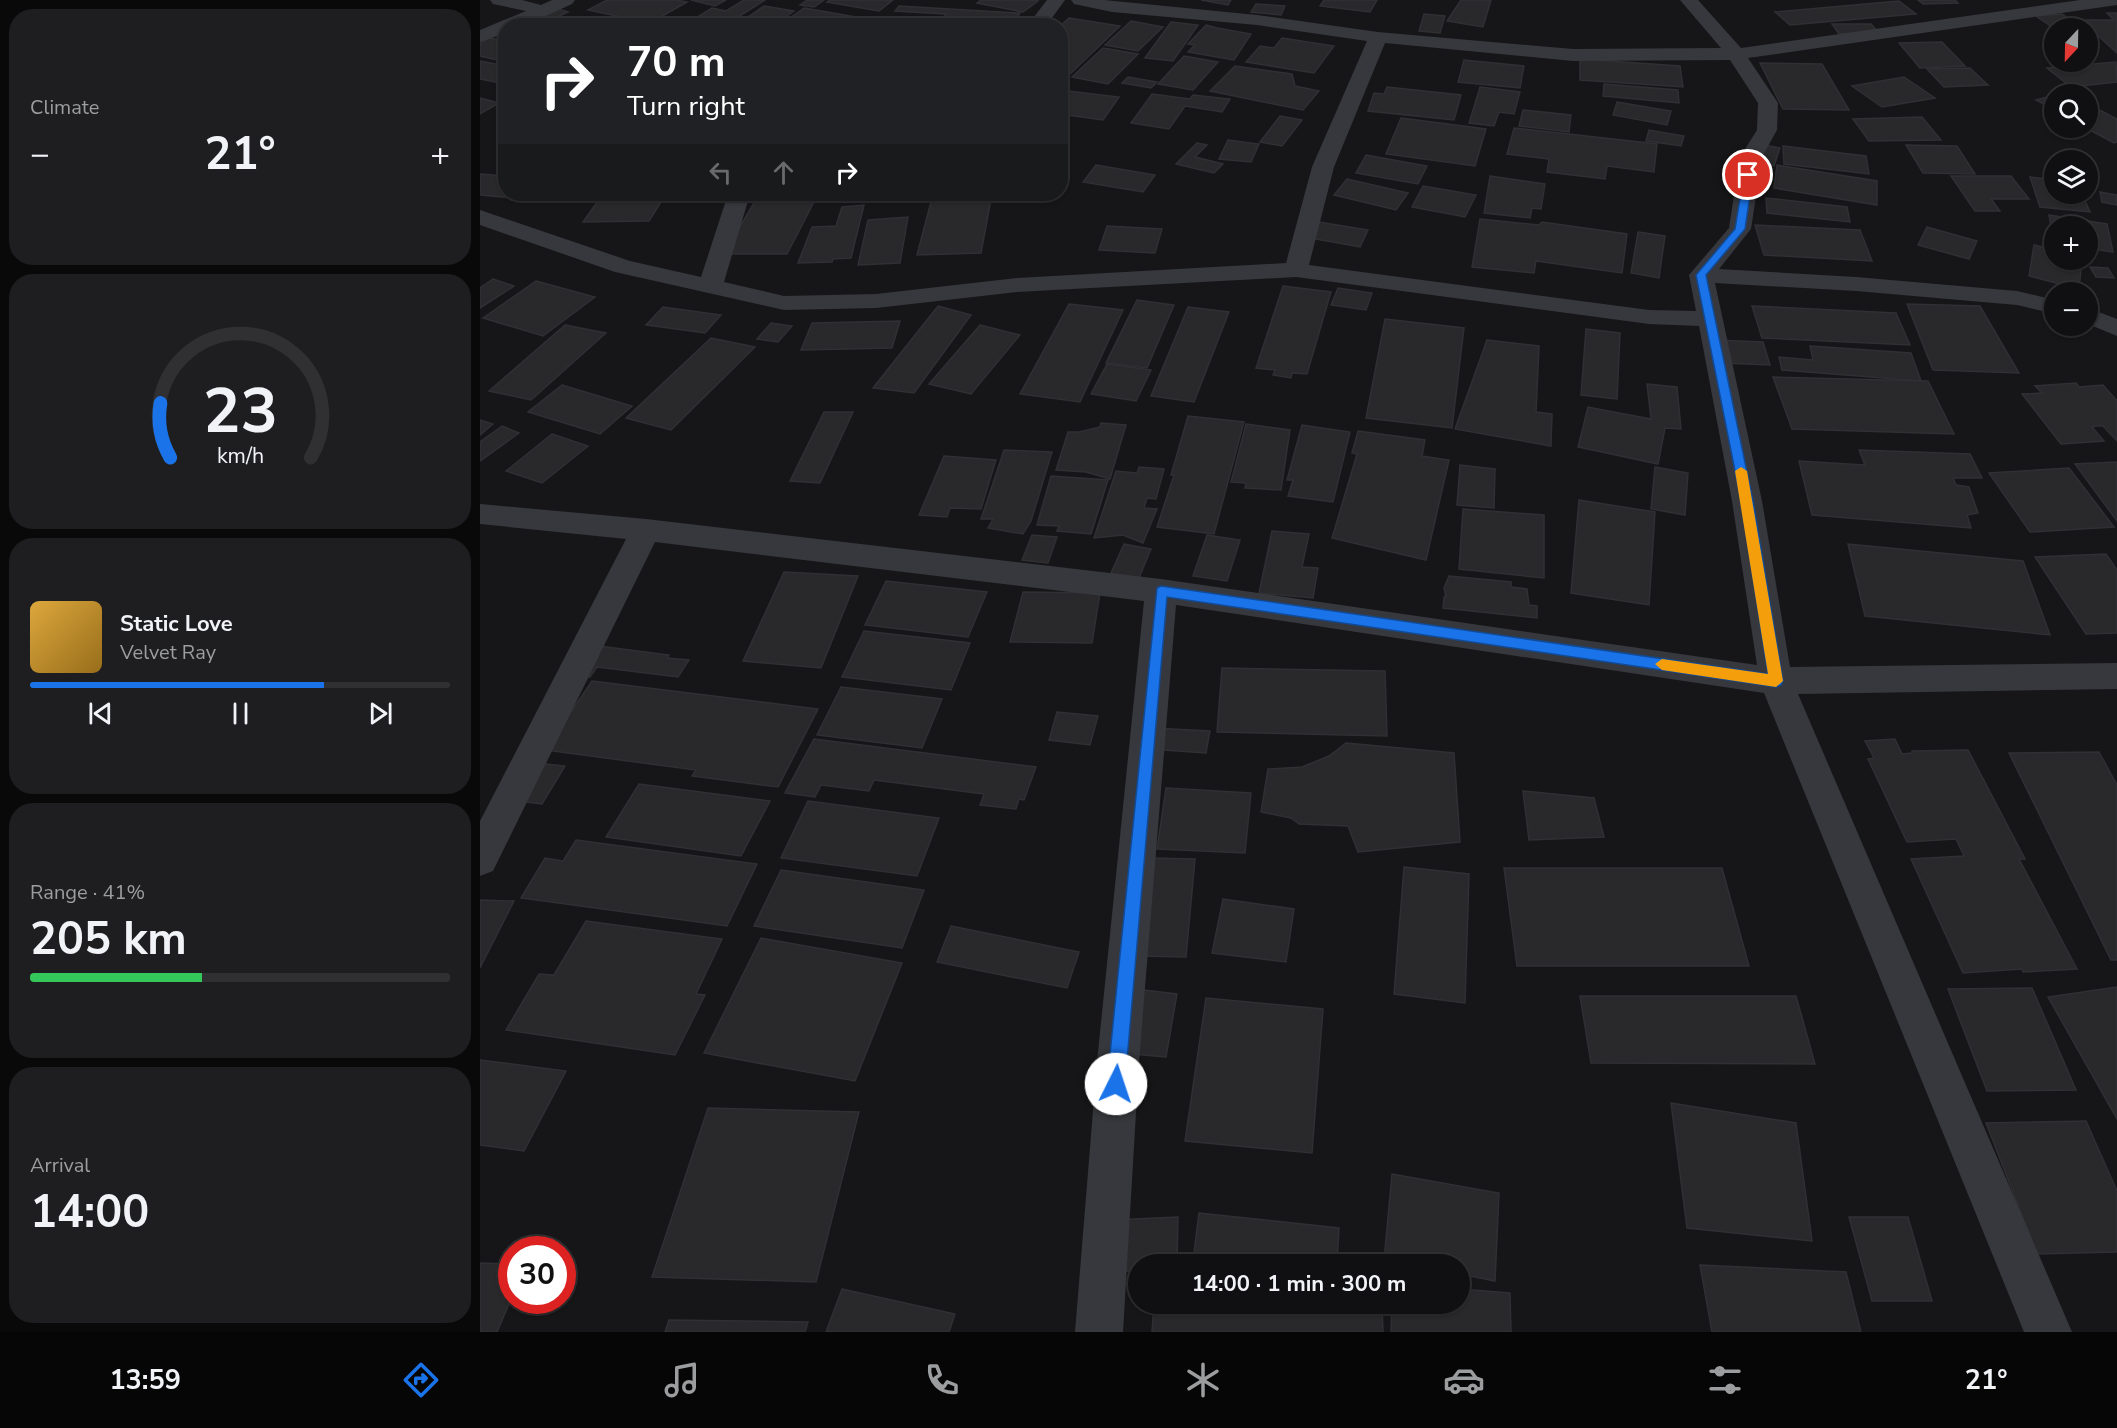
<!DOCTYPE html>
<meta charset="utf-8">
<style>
:root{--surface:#101012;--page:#1e1e20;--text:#f1f3f6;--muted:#9c9d9f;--line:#303032;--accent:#1a73e8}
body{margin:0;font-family:"Nunito Sans",sans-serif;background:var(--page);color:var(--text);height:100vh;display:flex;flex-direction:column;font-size:22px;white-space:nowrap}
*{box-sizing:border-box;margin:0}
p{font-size:20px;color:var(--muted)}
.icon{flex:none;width:33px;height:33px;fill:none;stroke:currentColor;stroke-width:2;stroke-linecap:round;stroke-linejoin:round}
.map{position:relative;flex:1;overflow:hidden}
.sheet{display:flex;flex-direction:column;gap:9px;padding:9px;background:#09090a;width:480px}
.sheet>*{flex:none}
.guide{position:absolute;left:18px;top:18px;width:570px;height:183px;border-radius:24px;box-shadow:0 2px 4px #0004,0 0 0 2px var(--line);background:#202124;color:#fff;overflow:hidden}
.needle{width:39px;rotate:202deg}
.controls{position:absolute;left:1564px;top:18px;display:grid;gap:12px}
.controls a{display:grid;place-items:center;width:54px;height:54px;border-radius:50%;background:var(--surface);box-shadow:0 2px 4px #0004,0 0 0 2px var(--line);font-size:30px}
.speed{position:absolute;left:18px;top:1236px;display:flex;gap:12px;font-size:30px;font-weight:700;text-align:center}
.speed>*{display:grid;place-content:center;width:78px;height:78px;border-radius:50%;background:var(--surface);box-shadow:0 2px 4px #0004,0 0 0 2px var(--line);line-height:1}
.speed .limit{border:9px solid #d22;background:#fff;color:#111}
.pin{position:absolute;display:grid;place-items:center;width:51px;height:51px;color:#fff;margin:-26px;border:3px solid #fff;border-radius:50%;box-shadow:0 2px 6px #0007}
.me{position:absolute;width:66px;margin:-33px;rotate:4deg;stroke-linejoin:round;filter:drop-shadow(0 0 4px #0008)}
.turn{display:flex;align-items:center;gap:21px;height:126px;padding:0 30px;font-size:27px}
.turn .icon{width:78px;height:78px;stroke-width:2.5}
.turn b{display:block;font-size:42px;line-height:51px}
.lanes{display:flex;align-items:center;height:57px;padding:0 30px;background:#0003;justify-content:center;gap:30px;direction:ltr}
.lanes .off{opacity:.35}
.big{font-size:45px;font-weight:700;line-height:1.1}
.sheet .tile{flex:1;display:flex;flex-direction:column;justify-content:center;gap:9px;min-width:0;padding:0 21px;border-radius:24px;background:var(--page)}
.sheet .dial{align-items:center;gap:0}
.dial svg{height:156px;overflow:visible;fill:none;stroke:var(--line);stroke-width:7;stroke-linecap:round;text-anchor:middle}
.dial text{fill:var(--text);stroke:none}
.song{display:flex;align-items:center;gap:18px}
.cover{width:72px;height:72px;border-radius:9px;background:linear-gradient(135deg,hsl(40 70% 55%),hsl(40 70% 35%))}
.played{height:6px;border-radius:3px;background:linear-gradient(90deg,var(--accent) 70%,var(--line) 70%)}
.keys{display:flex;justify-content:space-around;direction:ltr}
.heat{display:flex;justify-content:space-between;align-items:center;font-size:33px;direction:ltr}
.charge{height:9px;border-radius:4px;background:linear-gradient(90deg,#34c759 41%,var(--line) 0)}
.trip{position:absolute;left:648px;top:1254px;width:342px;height:60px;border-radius:30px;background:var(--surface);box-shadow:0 2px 4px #0004,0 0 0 2px var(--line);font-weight:700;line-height:60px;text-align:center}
.tab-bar{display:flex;height:96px;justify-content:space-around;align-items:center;background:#060607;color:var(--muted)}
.tab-bar .icon{width:42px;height:42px}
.tab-bar .current{color:var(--accent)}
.tab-bar b{font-size:27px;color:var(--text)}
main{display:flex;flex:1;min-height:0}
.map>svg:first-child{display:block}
</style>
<main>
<section class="sheet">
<div class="tile"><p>Climate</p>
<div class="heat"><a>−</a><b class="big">21°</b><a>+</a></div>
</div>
<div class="tile dial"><svg viewBox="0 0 100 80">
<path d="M14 69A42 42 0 1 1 86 69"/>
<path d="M14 69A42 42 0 0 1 9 41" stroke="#1a73e8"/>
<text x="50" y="56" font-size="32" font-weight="700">23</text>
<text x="50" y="72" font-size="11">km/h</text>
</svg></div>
<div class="tile">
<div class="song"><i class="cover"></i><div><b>Static Love</b><p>Velvet Ray</p></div></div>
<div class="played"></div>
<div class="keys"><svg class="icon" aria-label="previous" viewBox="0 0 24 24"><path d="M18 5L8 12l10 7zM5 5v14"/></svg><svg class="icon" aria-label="pause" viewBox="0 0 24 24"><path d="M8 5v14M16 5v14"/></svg><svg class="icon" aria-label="next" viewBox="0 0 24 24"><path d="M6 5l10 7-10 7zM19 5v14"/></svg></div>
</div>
<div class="tile"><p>Range · 41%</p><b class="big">205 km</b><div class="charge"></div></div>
<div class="tile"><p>Arrival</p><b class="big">14:00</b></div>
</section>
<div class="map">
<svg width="1637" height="1332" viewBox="0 0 1637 1332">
<rect width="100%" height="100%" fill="#161618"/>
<g fill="#29292c" stroke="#303034" stroke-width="1.5">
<polygon points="127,0 196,0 207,2 170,23 108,10"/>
<polygon points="211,0 246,0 235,6"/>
<polygon points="264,0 285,0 244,26 203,26 232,8 246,11"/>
<polygon points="327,0 344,0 334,7 320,5"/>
<polygon points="350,0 413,0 399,11 347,2"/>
<polygon points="501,0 555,0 558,1 543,12 497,3"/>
<polygon points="721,0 751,0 748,5"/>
<polygon points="844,0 897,0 890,12 840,6"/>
<polygon points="981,0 1011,0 1003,27 967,21"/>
<polygon points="1438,0 1475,0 1478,3 1443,4"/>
<polygon points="1419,1 1436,14 1310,25 1295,12"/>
<polygon points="776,4 805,6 801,15 771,12"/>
<polygon points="284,6 314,11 293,26 255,26"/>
<polygon points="419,6 540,13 532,26 518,26 461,22 466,14 415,11"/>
<polygon points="71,7 88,12 59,26 33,26"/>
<polygon points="324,8 393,20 385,26 299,26"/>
<polygon points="1627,13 1637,13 1637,53 1601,20 1634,20"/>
<polygon points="944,14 965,16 960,33 939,31"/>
<polygon points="1582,14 1603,28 1575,29 1556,16"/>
<polygon points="589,18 640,26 588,76 580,75 580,26"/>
<polygon points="406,20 439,26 399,26"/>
<polygon points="651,21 683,27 658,51 625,45"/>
<polygon points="691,22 718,25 693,61 665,58"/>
<polygon points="1352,24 1391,24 1399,33 1359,34"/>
<polygon points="726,25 737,28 771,34 754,60 708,52 715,45 708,44"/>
<polygon points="9,38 26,41 26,62 0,56 0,43"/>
<polygon points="802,38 854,46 834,73 766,62 780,46 794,48"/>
<polygon points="1462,42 1485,66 1440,68 1419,43"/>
<polygon points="623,48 658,54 628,84 592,77"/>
<polygon points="704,56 738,62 713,90 678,84"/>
<polygon points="1100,59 1200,66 1203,87 1100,80"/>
<polygon points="984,60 1044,66 1040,88 978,82"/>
<polygon points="0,61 26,66 26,84 0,79"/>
<polygon points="1636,62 1637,82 1591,87 1567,68"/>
<polygon points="1280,63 1342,64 1369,110 1303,109"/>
<polygon points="755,66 812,74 815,86 839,91 823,110 730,91"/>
<polygon points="1490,68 1508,85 1464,87 1447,69"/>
<polygon points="648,77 677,82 671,88 642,83"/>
<polygon points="1424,77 1455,98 1402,107 1372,86"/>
<polygon points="1124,84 1198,90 1199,103 1123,96"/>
<polygon points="907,87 981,95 974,120 888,111 894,93 904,94"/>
<polygon points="1000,87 1040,92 1034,114 1019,112 1014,126 989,123"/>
<polygon points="580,90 639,97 623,120 580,114"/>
<polygon points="672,94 710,99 713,95 750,99 742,112 705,106 689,129 651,123"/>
<polygon points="1575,95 1575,110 1556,100"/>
<polygon points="0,98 19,103 0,114"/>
<polygon points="1137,102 1191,111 1187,125 1133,115"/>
<polygon points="1608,104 1637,119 1637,142 1634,143 1606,128 1608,128"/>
<polygon points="1043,110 1091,115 1089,132 1039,126"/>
<polygon points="800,116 822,120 802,146 780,142"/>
<polygon points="1442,117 1461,140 1389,141 1373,119"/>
<polygon points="921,118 1006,129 995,166 906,154"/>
<polygon points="1034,128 1177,144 1174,172 1127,166 1125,179 1067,172 1069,159 1027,154"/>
<polygon points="1169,130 1204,136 1201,146 1166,141"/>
<polygon points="748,140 779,144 771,162 739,159"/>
<polygon points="717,143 727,145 715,157 743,164 734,173 696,164"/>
<polygon points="1274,143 1300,148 1294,166 1267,161"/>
<polygon points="1426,145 1477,146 1495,174 1443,173"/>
<polygon points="1303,146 1386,156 1389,174 1304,164"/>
<polygon points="886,155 947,166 938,184 876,173"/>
<polygon points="616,165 675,175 663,192 603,182"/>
<polygon points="1297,165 1397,181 1397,205 1294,188"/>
<polygon points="0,174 26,176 26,194 36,194 32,198 0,195"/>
<polygon points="1010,176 1065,184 1061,209 1052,208 1050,218 1004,213"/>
<polygon points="1471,176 1531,176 1549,199 1511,199 1520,211 1495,211"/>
<polygon points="1550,177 1575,180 1575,194 1602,194 1610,212 1560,207"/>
<polygon points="867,179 928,193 916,210 854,195"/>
<polygon points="943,186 996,195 985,217 932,207"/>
<polygon points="1620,192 1637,195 1637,205 1622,202"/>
<polygon points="123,194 186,194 169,221 103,222"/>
<polygon points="453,194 512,194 501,253 437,255"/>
<polygon points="278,196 337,196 307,254 244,254"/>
<polygon points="1286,198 1367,207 1370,222 1287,213"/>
<polygon points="384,205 371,258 353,259 352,262 318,263 332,227 356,226 362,207"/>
<polygon points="1569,215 1627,224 1633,252 1608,248 1608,226 1575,226 1574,243"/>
<polygon points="428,217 420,263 378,265 388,220"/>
<polygon points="1000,219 1059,225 1062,222 1147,234 1142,273 1056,261 1054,273 992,267"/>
<polygon points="839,222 888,230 880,247 830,238"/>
<polygon points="1275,225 1380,230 1392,261 1284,255"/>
<polygon points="627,226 682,229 675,253 619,250"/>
<polygon points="1447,227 1497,241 1489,259 1438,245"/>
<polygon points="1158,232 1185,236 1179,278 1151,273"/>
<polygon points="1554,245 1575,250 1575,260 1602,260 1599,289 1549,276"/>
<polygon points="1610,267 1628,268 1634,278 1616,277"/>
<polygon points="13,279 34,286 0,308 0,288"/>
<polygon points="56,281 115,297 63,336 3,318"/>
<polygon points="803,286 851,292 827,374 812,373 811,378 793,375 795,370 776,368"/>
<polygon points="858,288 892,293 886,310 851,305"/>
<polygon points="657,300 694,305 667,368 626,363"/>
<polygon points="589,304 643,310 600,402 540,394"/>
<polygon points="1427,304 1500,306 1539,373 1453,370"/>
<polygon points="458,306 491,315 434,393 393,388"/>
<polygon points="1272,306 1416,313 1430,345 1282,338"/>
<polygon points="183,307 241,315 225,333 166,325"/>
<polygon points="708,307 749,312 714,402 671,396"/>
<polygon points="905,319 984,328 972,428 886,418"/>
<polygon points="420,321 412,348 321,350 332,323"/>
<polygon points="291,323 312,326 298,342 277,339"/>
<polygon points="85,325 126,333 51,400 9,391"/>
<polygon points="500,325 540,335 491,394 449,384"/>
<polygon points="1106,329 1140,333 1137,399 1101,395"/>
<polygon points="231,338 275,347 191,430 146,418"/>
<polygon points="1007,340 1059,346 1056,412 1072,414 1071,446 975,429"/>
<polygon points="1234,340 1283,342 1290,365 1241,363"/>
<polygon points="1330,346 1431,353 1441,381 1302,370 1299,357 1333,360"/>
<polygon points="627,364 671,370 656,401 611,394"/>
<polygon points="1293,377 1448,381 1474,434 1312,429"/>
<polygon points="1596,383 1599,387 1623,385 1637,401 1637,441 1623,426 1617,426 1612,427 1624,441 1581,444 1542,394 1562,393 1555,386"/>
<polygon points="1167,384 1197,387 1201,429 1185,428 1178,464 1098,447 1108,407 1171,419"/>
<polygon points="82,385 152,406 120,434 48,412"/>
<polygon points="344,412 373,412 340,483 310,481"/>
<polygon points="708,416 764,422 734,534 677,527 694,475 691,475"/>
<polygon points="0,420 13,424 0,435"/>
<polygon points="621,423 646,425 630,479 606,472 576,470 588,432 599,432 620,427"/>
<polygon points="766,424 810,430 801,490 765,488 766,483 751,482"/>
<polygon points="822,425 870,432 853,502 808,496 813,480 807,480"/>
<polygon points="22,426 39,433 0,461 0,442"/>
<polygon points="878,431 945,440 942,456 969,460 946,560 852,538 877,454 872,453"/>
<polygon points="72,434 108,446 62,483 26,471"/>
<polygon points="524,450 572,452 551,521 543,534 508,528 513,519 501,519"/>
<polygon points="1379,450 1490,454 1502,478 1473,478 1476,485 1489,487 1498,513 1487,515 1491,528 1332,515 1319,461 1385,465"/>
<polygon points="464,456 516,460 501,509 470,508 467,517 439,515"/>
<polygon points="1637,462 1637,521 1595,464"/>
<polygon points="980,465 1015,469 1014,508 977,505"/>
<polygon points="659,467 684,469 676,499 667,498 664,508 677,509 663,543 643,535 614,538 636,471 657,473"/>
<polygon points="1175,467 1208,473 1205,515 1171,509"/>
<polygon points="1589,468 1634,527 1550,532 1509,473"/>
<polygon points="571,476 628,480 611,534 577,531 579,526 557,525"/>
<polygon points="1099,500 1175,512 1169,605 1091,593"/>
<polygon points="983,509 1064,515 1064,578 979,569"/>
<polygon points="792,531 829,534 822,567 838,568 833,598 779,593"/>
<polygon points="552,535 577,537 568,563 542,560"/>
<polygon points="727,535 760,540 747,581 713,576"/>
<polygon points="644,544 671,549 659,578 631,573"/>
<polygon points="1368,544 1543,561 1570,635 1385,616"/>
<polygon points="1626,554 1637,570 1637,633 1606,634 1555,557"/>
<polygon points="304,572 378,576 341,668 263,661"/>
<polygon points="969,576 1031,582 1031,587 1047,589 1049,605 1057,606 1057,618 963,608 964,597 966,597 964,588"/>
<polygon points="406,581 507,592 488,637 385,625"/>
<polygon points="543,592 620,593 612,643 530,642"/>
<polygon points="384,631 490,643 471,690 362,677"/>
<polygon points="96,643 189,655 187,658 209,660 198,677 117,667 110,677 80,674"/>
<polygon points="742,668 905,671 907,736 737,732"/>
<polygon points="112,681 338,709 298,787 212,776 216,770 65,750"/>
<polygon points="361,687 462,699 442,748 337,735"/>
<polygon points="577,712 618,716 610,745 569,740"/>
<polygon points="673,728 730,731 726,753 669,749"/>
<polygon points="334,739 556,767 544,800 539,799 536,809 500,805 504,794 394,780 389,791 341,785 335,797 305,793"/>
<polygon points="1415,739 1422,754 1432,753 1432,751 1488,750 1545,859 1539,859 1597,969 1543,972 1542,969 1483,973 1431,859 1484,856 1476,839 1427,842 1388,759 1394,758 1385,741"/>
<polygon points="866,743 974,753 980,842 878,852 868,826 819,824 811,818 781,812 788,769 822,767 849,756"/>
<polygon points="1619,752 1637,785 1637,960 1631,960 1529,753"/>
<polygon points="38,761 85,766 62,804 13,798"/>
<polygon points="159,784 290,801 261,856 126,837"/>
<polygon points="686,788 771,793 765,853 677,849"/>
<polygon points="1043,791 1114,798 1124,837 1049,840"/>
<polygon points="328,801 459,818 437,876 301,858"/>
<polygon points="96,840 277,864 247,926 41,898 65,858 83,861"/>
<polygon points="672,858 715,859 706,957 659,956"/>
<polygon points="924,867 989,874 985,1003 914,994"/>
<polygon points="1024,868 1242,868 1269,966 1037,966"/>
<polygon points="301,870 444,890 422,948 274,926"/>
<polygon points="743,899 814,909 806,962 732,953"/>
<polygon points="0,900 34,901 0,968"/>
<polygon points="106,921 242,939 216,994 225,995 195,1055 26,1030 59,974 74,975"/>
<polygon points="471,926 599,952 587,988 457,962"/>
<polygon points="281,938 422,963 375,1081 224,1053"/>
<polygon points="1637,987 1637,1119 1568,997"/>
<polygon points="1552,988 1596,1090 1507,1091 1468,989"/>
<polygon points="664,990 697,994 686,1057 652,1054"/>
<polygon points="1100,996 1316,996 1335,1064 1111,1063"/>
<polygon points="726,998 843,1009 832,1153 705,1141"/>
<polygon points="0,1060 86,1071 44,1151 0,1145"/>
<polygon points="1191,1103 1316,1123 1332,1241 1207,1228"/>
<polygon points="228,1108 379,1112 336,1282 172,1277"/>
<polygon points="1606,1121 1637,1191 1637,1252 1557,1254 1506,1123"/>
<polygon points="912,1174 1019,1193 1015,1281 980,1274 980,1264 923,1264 904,1261"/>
<polygon points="719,1213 859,1228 857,1264 744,1264 713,1261"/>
<polygon points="698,1217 697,1264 658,1264 658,1271 630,1271 632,1220"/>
<polygon points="1369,1217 1428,1217 1452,1301 1392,1301"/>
<polygon points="0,1263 32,1264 32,1297 17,1332 0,1332"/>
<polygon points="1220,1265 1366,1272 1381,1332 1232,1332"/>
<polygon points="362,1289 475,1314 469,1332 346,1332"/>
<polygon points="980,1289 1030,1293 1031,1332 911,1332 912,1304 980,1304"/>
<polygon points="674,1304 902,1304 903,1332 672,1332"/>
<polygon points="189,1320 328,1322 325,1332 185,1332"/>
</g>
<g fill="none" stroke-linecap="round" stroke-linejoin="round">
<g fill="#37383d" fill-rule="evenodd">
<polygon points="10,0 42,0 61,5 72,0 95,0 92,4 44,26 26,26 26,33 0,42 0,30 46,11 13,4"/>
<polygon points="567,0 585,0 566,26 547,26"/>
<path d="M591,0H624L777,15L898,32L1093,49L1241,48L1200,0H1218L1261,48L1600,0H1637V5L1268,58L1298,103L1297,130L1282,157L1271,229L1239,269L1376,277L1537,291L1575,300V314L1537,305L1376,291L1235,283L1282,501L1310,667L1637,663V689L1318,694L1592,1332H1544L1284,693L696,605L659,1062L643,1332H595L617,1062L664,601L175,542L13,871L0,876V821L146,539L0,524V504L166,519L681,579L1277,665L1252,501L1219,326L1169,324L816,277L537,292L396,308L304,310L135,272L0,225V210L150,261L221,277L248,194H270L244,282L304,296L396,294L537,278L806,263L832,167L887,41L777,25L632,12L594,4ZM905,43L1093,61L1250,60L1278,103L1277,130L1260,157L1249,228L1209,275L1216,311L1169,310L829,265L854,167Z"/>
<polygon points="1608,308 1637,319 1637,336 1608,324"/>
</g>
</g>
<polygon fill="#1a73e8" stroke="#114b97" stroke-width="1.5" points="1268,172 1273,175 1265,229 1226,275 1273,501 1303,681 1301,685 1296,687 687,597 645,1084 643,1091 636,1093 630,1091 627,1084 677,588 681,586 1288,674 1261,501 1216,275 1255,229 1264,175"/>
<polygon fill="#f59e0b" points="1261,467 1267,471 1303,681 1296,687 1182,670 1175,664 1182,659 1288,674 1255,471"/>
</svg>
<div class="controls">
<a><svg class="needle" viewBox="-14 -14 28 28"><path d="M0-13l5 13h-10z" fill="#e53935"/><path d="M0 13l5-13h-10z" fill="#9c9d9f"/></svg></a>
<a><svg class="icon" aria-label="search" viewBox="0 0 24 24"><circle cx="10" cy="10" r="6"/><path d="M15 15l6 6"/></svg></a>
<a><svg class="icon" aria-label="layers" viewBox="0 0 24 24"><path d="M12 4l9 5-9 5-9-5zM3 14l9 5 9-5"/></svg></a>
<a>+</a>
<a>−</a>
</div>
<div class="speed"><div class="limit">30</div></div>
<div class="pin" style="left:1268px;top:175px;background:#d93025"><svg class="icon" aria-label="arrive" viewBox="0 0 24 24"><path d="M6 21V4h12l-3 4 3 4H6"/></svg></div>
<svg class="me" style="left:636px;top:1084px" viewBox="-20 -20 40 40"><circle r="19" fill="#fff"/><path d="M0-13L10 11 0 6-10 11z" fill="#1a73e8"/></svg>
<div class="trip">14:00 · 1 min · 300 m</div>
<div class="guide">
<div class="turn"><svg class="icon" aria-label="right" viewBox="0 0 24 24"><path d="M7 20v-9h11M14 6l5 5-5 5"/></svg><div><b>70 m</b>Turn right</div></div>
<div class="lanes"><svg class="icon off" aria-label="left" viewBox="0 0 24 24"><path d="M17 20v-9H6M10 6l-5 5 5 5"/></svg><svg class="icon off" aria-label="ahead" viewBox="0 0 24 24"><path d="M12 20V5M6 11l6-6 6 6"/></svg><svg class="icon" aria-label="right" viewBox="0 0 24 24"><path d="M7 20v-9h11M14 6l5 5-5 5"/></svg></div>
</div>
</div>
</main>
<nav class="tab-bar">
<b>13:59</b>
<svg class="icon current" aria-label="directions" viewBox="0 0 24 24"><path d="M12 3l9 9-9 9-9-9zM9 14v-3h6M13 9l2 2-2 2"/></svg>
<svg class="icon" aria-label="music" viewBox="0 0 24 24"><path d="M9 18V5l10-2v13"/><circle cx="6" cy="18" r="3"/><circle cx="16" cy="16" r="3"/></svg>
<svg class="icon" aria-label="phone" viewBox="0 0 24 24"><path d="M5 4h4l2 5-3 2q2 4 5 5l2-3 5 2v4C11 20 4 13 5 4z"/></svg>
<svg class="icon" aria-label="climate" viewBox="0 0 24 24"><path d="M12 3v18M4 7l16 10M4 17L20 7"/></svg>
<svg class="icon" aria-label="car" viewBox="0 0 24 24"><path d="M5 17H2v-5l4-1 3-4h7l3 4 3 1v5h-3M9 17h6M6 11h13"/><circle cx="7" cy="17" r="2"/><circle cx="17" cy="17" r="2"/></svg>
<svg class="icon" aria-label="filters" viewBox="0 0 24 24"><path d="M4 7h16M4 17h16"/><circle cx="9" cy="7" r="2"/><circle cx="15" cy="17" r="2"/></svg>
<b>21°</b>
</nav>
